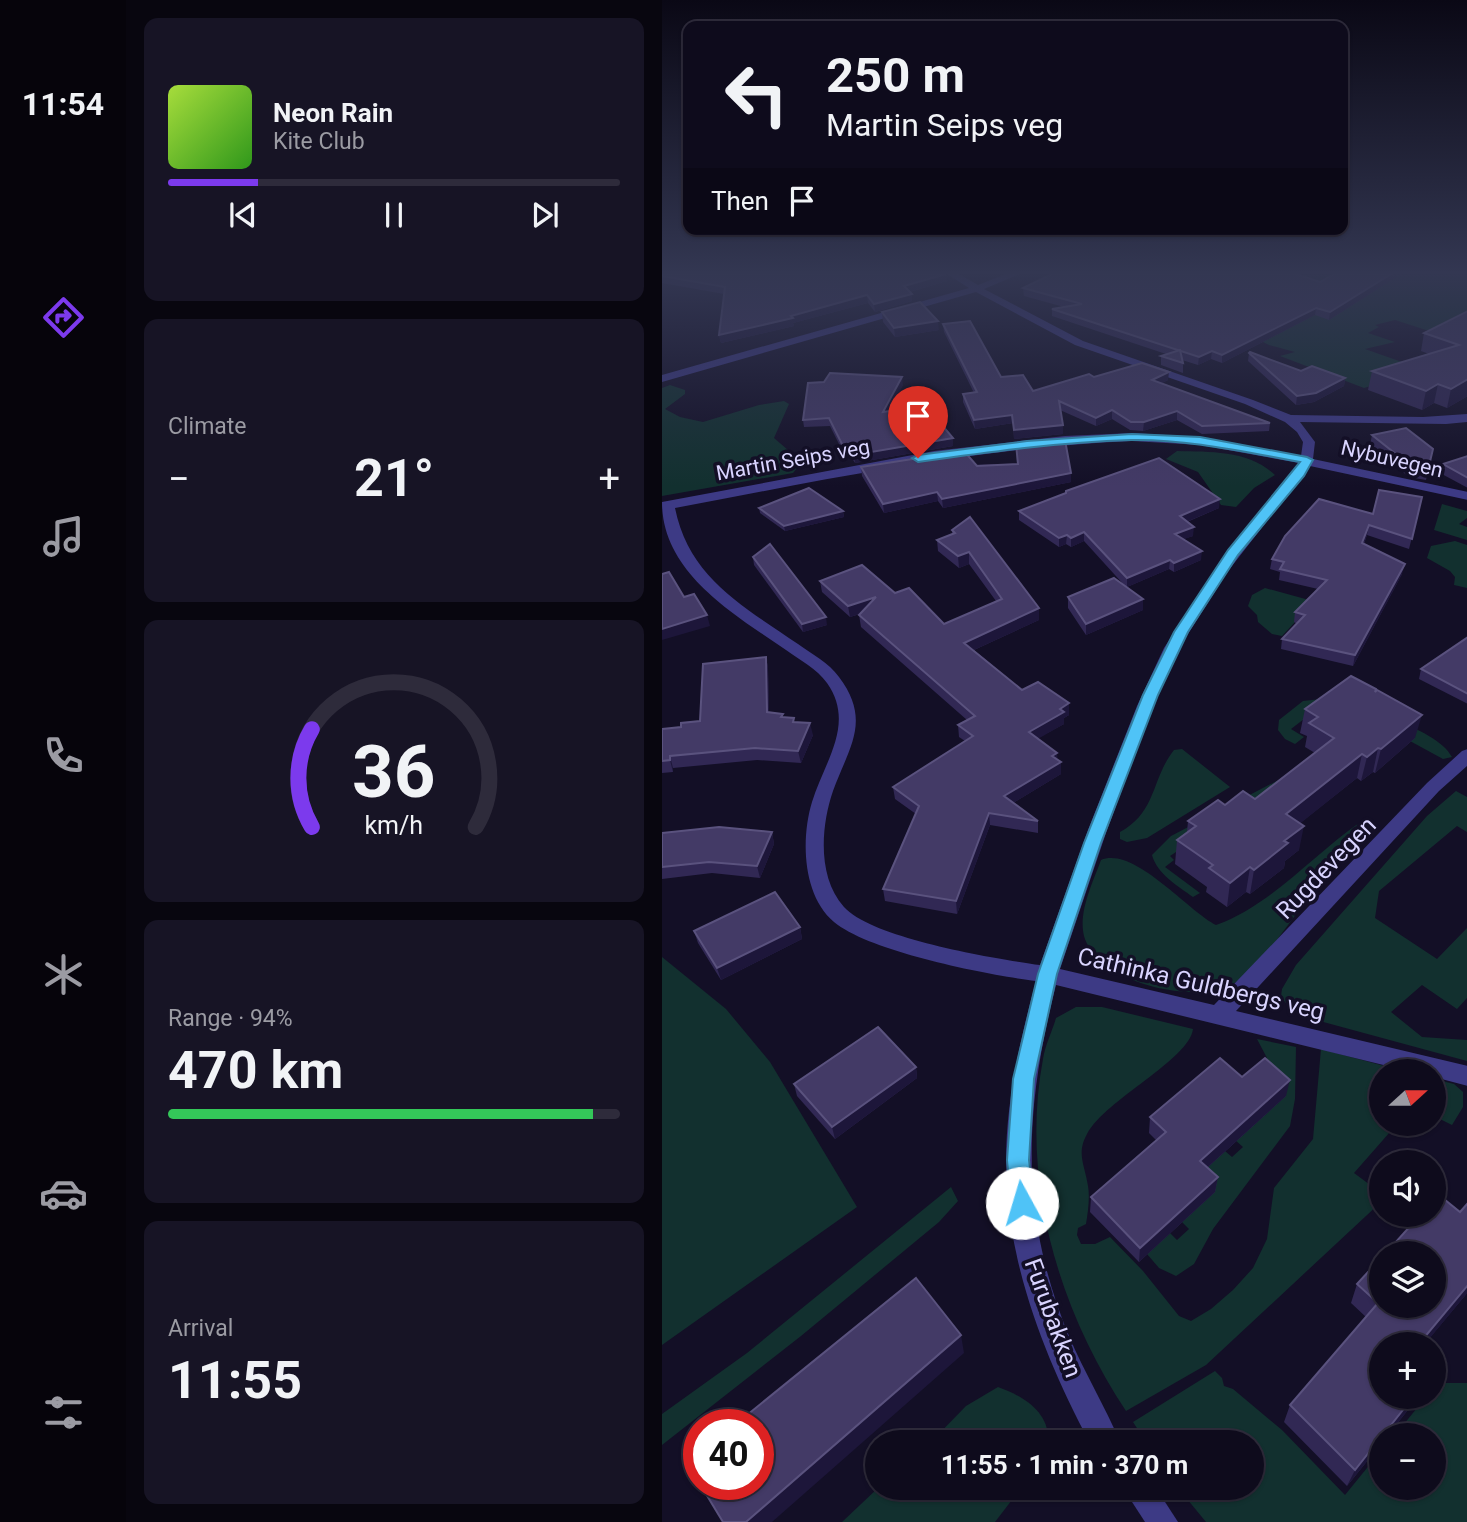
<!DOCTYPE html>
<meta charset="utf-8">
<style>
:root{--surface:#0e0b1c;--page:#171425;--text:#f1f3f6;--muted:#9b9ba3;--line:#2e2b3b;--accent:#7c3aed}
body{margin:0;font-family:Roboto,sans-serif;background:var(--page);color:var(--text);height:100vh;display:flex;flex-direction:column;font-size:26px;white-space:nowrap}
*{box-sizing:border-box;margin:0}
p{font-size:23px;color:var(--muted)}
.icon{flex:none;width:38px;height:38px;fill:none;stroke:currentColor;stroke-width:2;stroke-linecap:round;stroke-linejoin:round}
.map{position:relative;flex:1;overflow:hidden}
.details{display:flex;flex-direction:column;gap:18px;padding:18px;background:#08060f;width:536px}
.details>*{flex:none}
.hud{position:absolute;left:21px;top:21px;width:665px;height:214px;border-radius:14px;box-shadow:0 2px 5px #0004,0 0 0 2px var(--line);background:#0e0b1c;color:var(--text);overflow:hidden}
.needle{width:46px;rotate:69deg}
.fabs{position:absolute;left:707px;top:1059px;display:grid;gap:14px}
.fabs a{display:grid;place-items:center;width:77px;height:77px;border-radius:50%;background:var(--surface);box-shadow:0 2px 5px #0004,0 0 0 2px var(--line);font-size:35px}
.speed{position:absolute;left:21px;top:1409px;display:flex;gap:14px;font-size:35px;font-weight:700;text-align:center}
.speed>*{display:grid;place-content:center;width:91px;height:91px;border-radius:50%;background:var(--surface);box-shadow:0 2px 5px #0004,0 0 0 2px var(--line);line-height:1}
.speed .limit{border:10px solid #d22;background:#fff;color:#111}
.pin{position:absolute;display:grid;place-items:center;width:60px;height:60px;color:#fff;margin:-72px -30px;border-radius:50% 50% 50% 0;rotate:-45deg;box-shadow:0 0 7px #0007}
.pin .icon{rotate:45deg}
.me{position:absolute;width:77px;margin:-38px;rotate:354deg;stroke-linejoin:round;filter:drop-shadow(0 0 5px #0008)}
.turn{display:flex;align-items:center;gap:24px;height:147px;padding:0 28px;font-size:32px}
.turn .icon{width:91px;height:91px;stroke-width:2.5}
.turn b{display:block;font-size:49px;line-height:60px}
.then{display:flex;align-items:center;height:66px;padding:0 28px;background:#0003;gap:14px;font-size:26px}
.big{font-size:52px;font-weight:700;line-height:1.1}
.details .card{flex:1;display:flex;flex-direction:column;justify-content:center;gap:10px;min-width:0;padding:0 24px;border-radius:14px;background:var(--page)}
.details .dial{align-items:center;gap:0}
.dial svg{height:182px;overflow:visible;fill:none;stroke:var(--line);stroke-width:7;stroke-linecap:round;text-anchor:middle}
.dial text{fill:var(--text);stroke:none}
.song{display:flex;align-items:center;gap:21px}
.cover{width:84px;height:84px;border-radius:10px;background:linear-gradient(135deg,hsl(80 70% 55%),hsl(110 70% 35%))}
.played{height:7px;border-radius:4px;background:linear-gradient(90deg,var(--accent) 20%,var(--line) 20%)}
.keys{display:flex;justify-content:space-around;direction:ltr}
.heat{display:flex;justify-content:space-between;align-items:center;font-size:38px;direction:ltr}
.charge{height:10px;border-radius:5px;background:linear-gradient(90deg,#34c759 94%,var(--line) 0)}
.trip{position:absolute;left:203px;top:1430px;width:399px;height:70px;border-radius:35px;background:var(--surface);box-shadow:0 2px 5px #0004,0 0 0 2px var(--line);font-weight:700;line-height:70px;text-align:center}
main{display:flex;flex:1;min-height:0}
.dock{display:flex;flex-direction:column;width:126px;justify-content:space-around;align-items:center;background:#06040b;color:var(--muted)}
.dock .icon{width:49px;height:49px}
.dock .current{color:var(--accent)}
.dock b{font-size:32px;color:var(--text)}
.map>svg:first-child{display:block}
</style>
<main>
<nav class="dock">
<b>11:54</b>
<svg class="icon current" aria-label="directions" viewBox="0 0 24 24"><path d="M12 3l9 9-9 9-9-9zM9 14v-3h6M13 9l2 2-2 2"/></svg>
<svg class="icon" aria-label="music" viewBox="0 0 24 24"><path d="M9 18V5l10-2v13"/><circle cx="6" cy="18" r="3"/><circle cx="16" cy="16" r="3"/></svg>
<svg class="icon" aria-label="phone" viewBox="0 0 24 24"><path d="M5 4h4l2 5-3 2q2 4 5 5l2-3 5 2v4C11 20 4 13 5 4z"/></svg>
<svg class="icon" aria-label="climate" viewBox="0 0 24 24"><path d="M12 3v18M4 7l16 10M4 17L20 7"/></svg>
<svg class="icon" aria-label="car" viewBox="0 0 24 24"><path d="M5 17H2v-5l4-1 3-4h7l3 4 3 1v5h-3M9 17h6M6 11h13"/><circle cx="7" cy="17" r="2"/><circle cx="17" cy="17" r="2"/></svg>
<svg class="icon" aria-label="filters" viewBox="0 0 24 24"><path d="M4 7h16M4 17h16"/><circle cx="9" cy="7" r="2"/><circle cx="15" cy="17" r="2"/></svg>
</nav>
<section class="details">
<div class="card">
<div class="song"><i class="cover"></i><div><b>Neon Rain</b><p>Kite Club</p></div></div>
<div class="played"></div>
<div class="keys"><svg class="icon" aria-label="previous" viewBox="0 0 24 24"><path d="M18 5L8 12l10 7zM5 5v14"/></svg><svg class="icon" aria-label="pause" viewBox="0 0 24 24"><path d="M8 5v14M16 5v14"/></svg><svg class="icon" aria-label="next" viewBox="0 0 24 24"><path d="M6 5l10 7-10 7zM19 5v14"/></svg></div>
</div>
<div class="card"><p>Climate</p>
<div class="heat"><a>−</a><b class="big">21°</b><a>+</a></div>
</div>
<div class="card dial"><svg viewBox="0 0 100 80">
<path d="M14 69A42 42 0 1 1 86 69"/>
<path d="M14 69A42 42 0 0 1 14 26" stroke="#7c3aed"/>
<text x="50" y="56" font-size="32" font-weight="700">36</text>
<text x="50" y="72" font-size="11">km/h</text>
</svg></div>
<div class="card"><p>Range · 94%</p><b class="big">470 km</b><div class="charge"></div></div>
<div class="card"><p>Arrival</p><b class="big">11:55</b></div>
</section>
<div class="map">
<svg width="806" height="1522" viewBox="0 0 806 1522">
<rect width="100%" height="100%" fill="#130f26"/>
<g fill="#12302f">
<polygon points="619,274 805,274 805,327 798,341 733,320 713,325 717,327 706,333 733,342 703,349 763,370 702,388 618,356 633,352 607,345 571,327"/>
<polygon points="8,385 23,390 23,394 3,409 18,417 41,422 97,405 122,401 127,404 112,438 140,462 131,473 0,496 0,388"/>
<path d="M515,451C549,452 587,450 613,475L592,488L574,507L559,505L536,472L504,459Z"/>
<polygon points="780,504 805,511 805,518 797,524 805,527 805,540 772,530"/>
<polygon points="793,541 805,545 805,588 792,585 793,577 788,571 765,558 769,546"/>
<polygon points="603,588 647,600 646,608 620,636 610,634 596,622 595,615 586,606 590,595"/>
<path d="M659,699C692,708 774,726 790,757L781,759L748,741L642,719L629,729L642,737L633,744L623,739L616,730L617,720L641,701Z"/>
<path d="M520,749L568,787L485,838L465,842L458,839V832C495,812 489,779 512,750Z"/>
<path d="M649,763L508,856L512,860L503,867L538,893L531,897C516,886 495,874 490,855L509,836Z"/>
<polygon points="794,791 805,797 805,832 795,826 717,891 713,918 775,959 805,928 805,998 795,1009 760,985 729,1012 760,1037 805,1040 805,1061 654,1020 629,1011 619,996 620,989 634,965 765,816"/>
<path d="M697,823L713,827C689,853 664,879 641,905C624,927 594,972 571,984C533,1005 435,983 422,936C416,912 431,882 439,860C472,846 526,911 554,925C609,905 650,856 697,823Z"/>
<polygon points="0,957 64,1009 108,1062 195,1207 0,1345"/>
<path d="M414,1007H440L531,1029C527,1060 444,1099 425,1134C414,1154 423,1165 426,1186C428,1197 426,1212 424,1224L416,1228L415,1235L419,1244H433L448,1237L481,1271L517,1316L529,1321L549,1309L571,1290L591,1268L605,1239L612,1188L651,1139L659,1049L741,1071H719V1124H735L692,1173L719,1193V1202L544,1365L464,1411C397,1310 358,1181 381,1059C383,1045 390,1032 394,1018Z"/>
<polygon points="595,1039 634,1047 633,1099 628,1126 551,1229 532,1264 514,1276 497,1268 485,1254 508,1233 515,1240 527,1229 520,1222 534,1176 563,1151 570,1157 581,1147 573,1140 605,1058"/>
<polygon points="772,1079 792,1084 801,1092 801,1107 790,1125 772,1116"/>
<polygon points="289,1187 296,1201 277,1222 139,1336 0,1445 0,1414 85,1353"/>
<polygon points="553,1371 560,1378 562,1386 571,1389 620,1430 683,1495 718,1452 719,1488 772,1488 772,1435 733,1435 764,1397 772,1396 774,1383 805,1383 805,1522 544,1522 516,1488 590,1488 590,1442 484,1442 471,1422"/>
<path d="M336,1387C361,1396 388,1412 386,1442H269L304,1406Z"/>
<polygon points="216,1488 359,1488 333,1522 180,1522"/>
</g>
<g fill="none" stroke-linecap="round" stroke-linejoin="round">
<g fill="#3d3a85" fill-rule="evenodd">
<path d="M285,274H297L316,285L344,274H358L322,289L421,341L591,400L629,415L761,417L806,414V422L784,424L638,422L653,442L651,459L806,492V500L648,466L566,571L517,648L491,706L445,830L398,969L552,1005L765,783L800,751L806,749V765L777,791L574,1011L806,1066V1086L772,1077V1071H746L394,985C362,1110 357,1215 407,1336C422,1372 443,1406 458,1442L427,1441C386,1364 350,1275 345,1187C340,1118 356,1048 374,981C326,975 208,952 172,922C140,895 139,838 150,802C162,762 194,724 165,683C155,669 138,660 124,650C72,614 0,573 0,502L272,451L403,436L470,433L538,437L639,456L641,442L635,432L623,422L583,404L413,345L314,292L0,382V375L307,288ZM470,441L538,445L637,463L556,565L502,648L475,706L426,830L378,965C335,959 211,939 182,907C155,877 159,826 171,791C187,747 210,721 177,677C167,663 150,654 136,644C81,606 27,578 13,508C167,479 313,448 470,441Z"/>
<polygon points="461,1488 494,1488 516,1522 483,1522"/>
</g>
</g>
<g fill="#312854">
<polygon points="0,274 285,281 248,292 250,294 250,301 213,312 206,303 131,323 132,326 59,343 57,335 62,294 0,283"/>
<polygon points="672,274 739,274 667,320 653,315 560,363 549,359 536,365 520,360 521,363 521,373 499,365 499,356 504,354 390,316 390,309 402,307 362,296 361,288 658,282"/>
<polygon points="806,311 806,396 785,408 772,403 760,410 706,390 710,371 767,354 759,351 762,333"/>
<polygon points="220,312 277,330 233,337 221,322"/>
<polygon points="281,324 339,377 371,391 432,377 506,380 500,383 608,423 607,431 540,434 515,420 481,431 468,430 450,419 434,426 398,410 401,425 401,434 352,439 351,423 313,429 301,402 301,394 312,393 282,332"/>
<polygon points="587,353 639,371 683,378 682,386 652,402 634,405 586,361"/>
<polygon points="241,385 226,411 291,446 193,463 187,453 182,454 168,426 142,427 141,420"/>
<polygon points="710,435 771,449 764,480 747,477 708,445"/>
<polygon points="354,444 409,482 281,508 276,501 222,513 200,476 199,467 355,464"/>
<polygon points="806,456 806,488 778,473 781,464"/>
<polygon points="404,491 557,508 525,522 531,536 521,539 539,560 512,572 507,569 465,587 481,599 481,610 424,635 406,608 406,597 463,586 422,541 409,547 404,544 397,547 357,520 357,511 404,493"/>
<polygon points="760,497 747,549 705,535 702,544 740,574 691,666 619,649 620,639 635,624 632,622 633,612 656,589 617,580 618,572 608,569 610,559"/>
<polygon points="97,508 181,511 182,517 123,531 98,513"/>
<polygon points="290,530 377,608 377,620 312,650 360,690 407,715 402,718 402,724 376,738 396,760 399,774 351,803 376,821 376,833 328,825 295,914 223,901 221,889 254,814 233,799 231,787 303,741 297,737 296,725 305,720 199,627 197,615 198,614 188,617 160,592 158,581 233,593 282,624 334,601 307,564 297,568 276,551 275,540 290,534"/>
<polygon points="91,557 165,625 141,632 92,565"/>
<polygon points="806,637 806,704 757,679 759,669"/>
<polygon points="104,657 106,668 107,712 121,714 121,717 133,722 151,735 139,763 95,760 11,768 11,772 0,773 0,729 19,727 38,721"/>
<polygon points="713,691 753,738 713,773 711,772 699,781 695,778 638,823 637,850 623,861 622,868 588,894 584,892 565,907 544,892 545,887 513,864 515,840 525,832 526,821 563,805 593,799 653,753 643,747 645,736 638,733 643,709"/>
<polygon points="110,832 112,844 98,878 50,873 0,879 0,833"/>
<polygon points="138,927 140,939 59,980 36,943 32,931"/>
<polygon points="254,1067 255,1078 173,1139 135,1096 132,1084"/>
<polygon points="580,1077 624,1096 545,1168 556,1177 553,1192 477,1262 428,1212 429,1197 494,1140 487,1133 488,1117"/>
<polygon points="806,1203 806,1292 719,1396 757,1396 726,1435 719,1435 719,1444 685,1486 622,1422 628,1405 704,1317 689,1303 695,1284 798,1212"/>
</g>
<g fill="#1d163a">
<polygon points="284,274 285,281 243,293 242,286"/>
<polygon points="729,274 739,274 667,320 668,312"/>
<polygon points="250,294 250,301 213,312 212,304"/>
<polygon points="205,295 206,303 131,323 132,326 59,343 57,335"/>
<polygon points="654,308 653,315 560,363 560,355"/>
<polygon points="276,321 277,330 233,337 232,328"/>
<polygon points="550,351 549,359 536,365 537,357"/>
<polygon points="507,372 506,380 490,388 490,380"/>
<polygon points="240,377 241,385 222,420 221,412"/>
<polygon points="683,378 682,386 652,402 634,405 635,396"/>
<polygon points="806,379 806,396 785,408 789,389"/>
<polygon points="776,384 772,403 760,410 764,391"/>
<polygon points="450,410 450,419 434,426 434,418"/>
<polygon points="515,411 515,420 481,431 482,422"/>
<polygon points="350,415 351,423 313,429 312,420"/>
<polygon points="401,425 401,434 352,439 352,430"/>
<polygon points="291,438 291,446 193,463 192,455"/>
<polygon points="186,445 187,453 182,454 181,446"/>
<polygon points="409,473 409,482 281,508 280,499"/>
<polygon points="275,492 276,501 222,513 221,504"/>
<polygon points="558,499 557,508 517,525 518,516"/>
<polygon points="181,511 182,517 123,531 122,526"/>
<polygon points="707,525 705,535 698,553 700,543"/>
<polygon points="532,527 531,536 512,543 513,534"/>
<polygon points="422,532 422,541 409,547 409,538"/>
<polygon points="405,535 404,544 397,547 397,538"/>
<polygon points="540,551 539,560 512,572 512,563"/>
<polygon points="307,552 307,564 297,568 296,556"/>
<polygon points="508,560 507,569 465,587 465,578"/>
<polygon points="743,564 740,574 691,666 693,655"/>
<polygon points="214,597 216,608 188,617 186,606"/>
<polygon points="481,599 481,610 424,635 424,624"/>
<polygon points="377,608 377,620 303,654 302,643"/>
<polygon points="45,615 48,626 0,640 0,629"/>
<polygon points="164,617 165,625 141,632 140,624"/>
<polygon points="104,657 106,668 107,724 105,712"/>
<polygon points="407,703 407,715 402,718 402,724 367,744 367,732 398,709"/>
<polygon points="760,715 753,738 713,773 719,749"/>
<polygon points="148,723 151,735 139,763 136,751"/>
<polygon points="716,748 711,772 699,781 705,757"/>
<polygon points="395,753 396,764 399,762 399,774 343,808 342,796 390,756"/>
<polygon points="700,754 695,778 620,838 624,814"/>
<polygon points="8,756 11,768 11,772 8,760"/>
<polygon points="327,813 328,825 295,914 294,901"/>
<polygon points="642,826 637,850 623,861 622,868 588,894 592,870 622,841"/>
<polygon points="110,832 112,844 98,878 95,866"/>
<polygon points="588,867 584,892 565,907 568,883"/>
<polygon points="138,927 140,939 59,980 55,968"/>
<polygon points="254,1067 255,1078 173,1139 170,1127"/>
<polygon points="628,1080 624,1096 536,1176 538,1161"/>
<polygon points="556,1177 553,1192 477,1262 478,1248"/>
<polygon points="806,1285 806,1292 763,1344 761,1339"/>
<polygon points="299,1335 302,1353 110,1522 84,1522"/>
<polygon points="783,1359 774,1376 772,1379 772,1373"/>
<polygon points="752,1396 757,1396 726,1435 721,1435"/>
<polygon points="719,1437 719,1444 685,1486 693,1470"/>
</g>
<g fill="#433a66" stroke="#5a527e" stroke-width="2">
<polygon points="0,274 284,274 242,286 250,294 212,304 205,295 129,316 131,318 57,335 63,287 0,276"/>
<polygon points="390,274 634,274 658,282 672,274 729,274 668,312 654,308 560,355 550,351 537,357 390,309 420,304 361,288"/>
<polygon points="258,302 276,321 232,328 220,312"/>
<polygon points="806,311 806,379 789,389 776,384 764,391 710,371 797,345 762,333"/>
<polygon points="308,321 339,377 361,375 371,391 427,374 432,377 480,363 507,372 490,380 608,423 540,426 515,411 482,422 469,422 450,410 434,418 397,401 401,425 352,430 350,415 312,420 301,394 315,392 281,324"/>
<polygon points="518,350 521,363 499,356"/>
<polygon points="588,352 639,371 650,366 683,378 654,393 635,396 587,353"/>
<polygon points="168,373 240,377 221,412 264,406 291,438 192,455 186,445 181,446 167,418 141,420 146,383 162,382"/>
<polygon points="744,428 771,449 766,470 749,466 710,435"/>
<polygon points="403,440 409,473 280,499 275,492 221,504 199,467 302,451 315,466 356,464 354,444"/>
<polygon points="806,456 806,478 781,464"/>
<polygon points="497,458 558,499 518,516 532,527 513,534 540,551 512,563 508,560 465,578 422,532 409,538 405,535 397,538 357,511 404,493 404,491"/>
<polygon points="147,488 181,511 122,526 97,508"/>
<polygon points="717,490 760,497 750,539 707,525 700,543 743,564 693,655 620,639 643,615 633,612 665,580 618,569 622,562 610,559 623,536 657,499 711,514"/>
<polygon points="308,517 377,608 302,643 360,690 376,682 407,703 398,709 402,712 367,732 395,753 390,756 399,762 342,796 376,821 327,813 294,901 221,889 257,806 231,787 311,736 296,725 313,716 197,615 214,597 186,606 158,581 200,565 233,593 247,588 282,624 340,599 307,552 296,556 275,540 293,533 290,530"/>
<polygon points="108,544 164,617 140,624 91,557"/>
<polygon points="7,572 22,597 32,594 45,615 0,629 0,574"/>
<polygon points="452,578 481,599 424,624 406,597"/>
<polygon points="806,637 806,694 759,669"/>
<polygon points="104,657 105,712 121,714 119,717 132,718 131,722 148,723 136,751 93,748 8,756 8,760 0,761 0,729 19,727 19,723 38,721 41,664"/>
<polygon points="689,676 714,689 713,692 715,690 760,715 719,749 716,748 705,757 700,754 624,814 642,826 622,841 626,843 592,870 588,867 568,883 547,868 551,865 515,840 534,826 526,821 556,800 563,805 581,791 593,799 672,738 647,723 656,717 643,709"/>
<polygon points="57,827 110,832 95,866 47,862 0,867 0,833"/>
<polygon points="113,892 138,927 55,968 32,931"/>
<polygon points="216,1027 254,1067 170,1127 132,1084"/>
<polygon points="558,1058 580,1077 603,1058 628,1080 538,1161 556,1177 478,1248 429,1197 504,1132 488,1117"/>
<polygon points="777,1195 798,1212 806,1203 806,1285 761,1339 766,1344 719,1344 719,1396 752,1396 721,1435 719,1435 719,1437 693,1470 628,1405 716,1303 695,1284 719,1258 719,1306 772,1306 772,1253 724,1253 759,1214 772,1214 772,1200"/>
<polygon points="254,1278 299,1335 84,1522 61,1522 38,1484 96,1484 96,1424 74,1424"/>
<polygon points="772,1349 783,1359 772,1373"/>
<polygon points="37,1455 37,1482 26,1464"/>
</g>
<linearGradient id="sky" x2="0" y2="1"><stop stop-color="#0a0815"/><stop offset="0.56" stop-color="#333752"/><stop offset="1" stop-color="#333752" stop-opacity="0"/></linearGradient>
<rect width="806" height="487" fill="url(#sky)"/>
<path fill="#4fc3f7" stroke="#337fa1" stroke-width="2" d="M470,434L538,437L645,457L651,460L642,476L576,555L526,632L496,695L439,843L395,974L372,1079L367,1160L372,1203L368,1210L360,1213L353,1210L349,1203L345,1160L351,1079L376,974L422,843L481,695L512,632L566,550L638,462C582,452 526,439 469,440C398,442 327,452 256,462L250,458L256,455L365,441Z"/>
<g text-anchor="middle" stroke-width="7" stroke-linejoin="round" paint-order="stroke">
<g font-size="21" fill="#d9d4ff" stroke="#130f26">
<text transform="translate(730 459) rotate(13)" y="7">Nybuvegen</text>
<text transform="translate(131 460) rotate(-10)" y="7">Martin Seips veg</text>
</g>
<g font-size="24" fill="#d9d4ff" stroke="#130f26">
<text transform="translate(664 868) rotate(-46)" y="8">Rugdevegen</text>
<text transform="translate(539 984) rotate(13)" y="8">Cathinka Guldbergs veg</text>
<text transform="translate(391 1318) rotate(70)" y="8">Furubakken</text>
</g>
</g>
</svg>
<div class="fabs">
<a><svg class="needle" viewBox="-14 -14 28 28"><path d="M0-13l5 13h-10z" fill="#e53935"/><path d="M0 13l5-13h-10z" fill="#9b9ba3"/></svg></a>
<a><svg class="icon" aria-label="sound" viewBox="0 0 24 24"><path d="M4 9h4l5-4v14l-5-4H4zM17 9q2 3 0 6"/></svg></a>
<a><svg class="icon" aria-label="layers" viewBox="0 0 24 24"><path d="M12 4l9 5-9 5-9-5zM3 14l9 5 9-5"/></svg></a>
<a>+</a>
<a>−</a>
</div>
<div class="speed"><div class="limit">40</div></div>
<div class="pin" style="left:256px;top:458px;background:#d93025"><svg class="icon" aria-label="arrive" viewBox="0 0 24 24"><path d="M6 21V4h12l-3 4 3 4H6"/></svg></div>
<svg class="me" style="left:360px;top:1203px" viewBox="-20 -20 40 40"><circle r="19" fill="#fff"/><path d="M0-13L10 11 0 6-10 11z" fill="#4fc3f7"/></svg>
<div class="trip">11:55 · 1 min · 370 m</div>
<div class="hud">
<div class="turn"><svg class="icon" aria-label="left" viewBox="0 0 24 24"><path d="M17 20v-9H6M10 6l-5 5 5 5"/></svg><div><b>250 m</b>Martin Seips veg</div></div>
<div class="then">Then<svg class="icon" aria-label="arrive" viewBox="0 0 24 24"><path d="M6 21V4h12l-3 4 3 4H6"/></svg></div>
</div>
</div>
</main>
